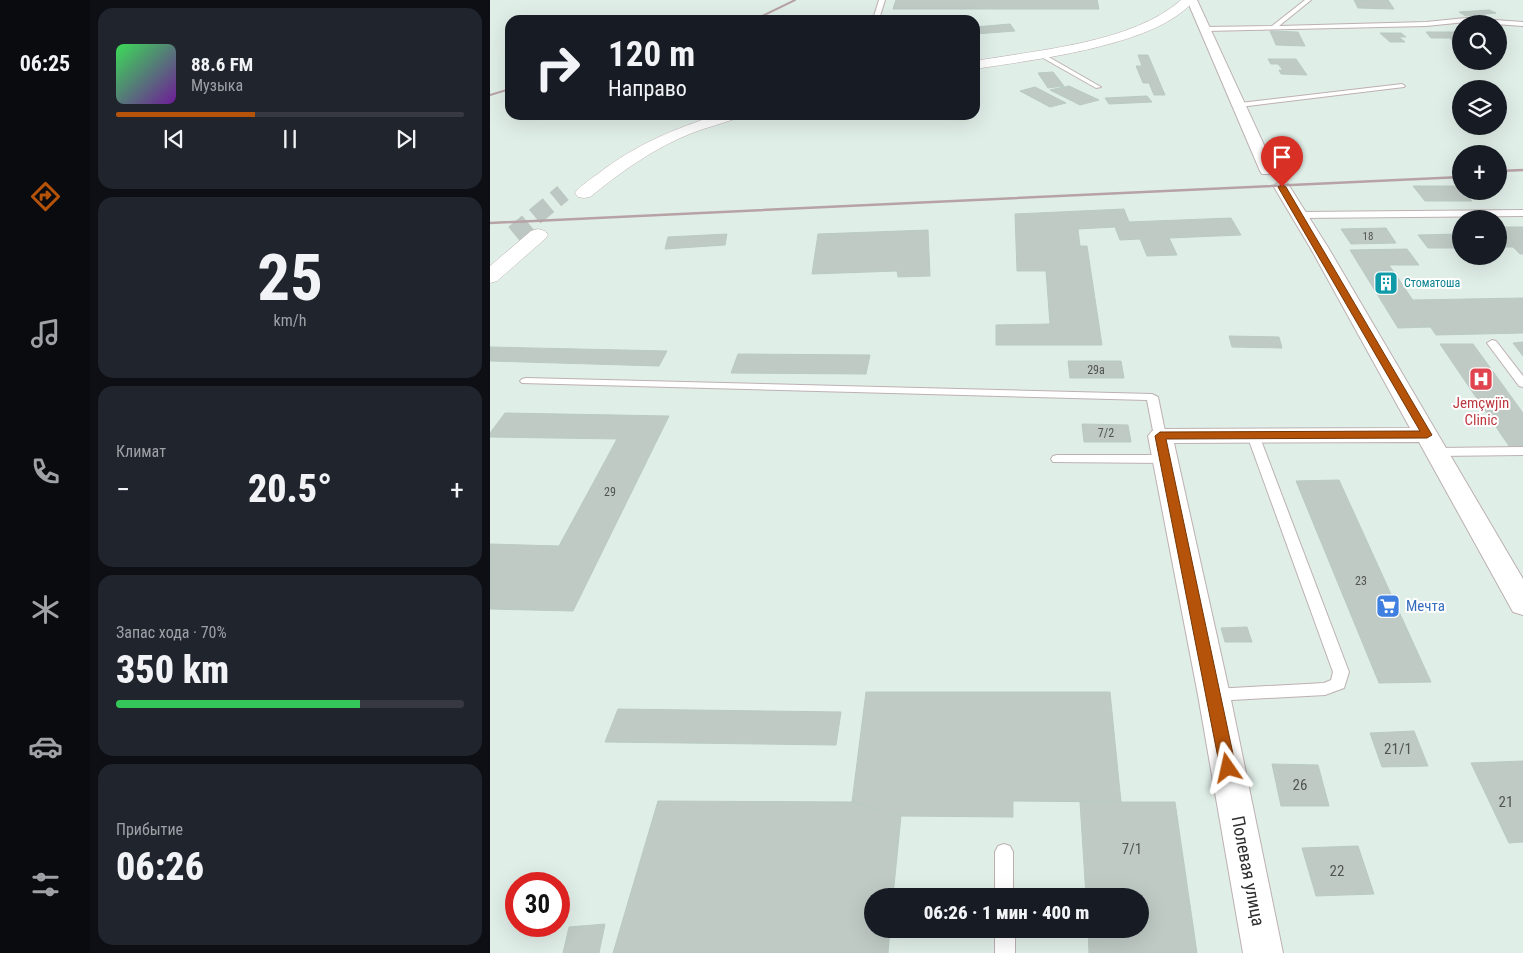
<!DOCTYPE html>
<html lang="ru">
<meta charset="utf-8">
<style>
:root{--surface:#171b24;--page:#20242c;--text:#f1f3f6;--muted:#9ea1a6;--line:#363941;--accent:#b45309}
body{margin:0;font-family:"Roboto Condensed",sans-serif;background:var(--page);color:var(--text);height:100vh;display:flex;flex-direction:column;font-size:19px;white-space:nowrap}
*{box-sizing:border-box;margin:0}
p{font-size:16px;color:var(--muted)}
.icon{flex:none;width:28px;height:28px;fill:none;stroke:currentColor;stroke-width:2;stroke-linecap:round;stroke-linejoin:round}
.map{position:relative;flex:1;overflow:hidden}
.sheet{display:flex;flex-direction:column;gap:8px;padding:8px;background:#0d0f14;width:400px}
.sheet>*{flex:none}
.guide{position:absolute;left:15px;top:15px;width:475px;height:105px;border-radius:15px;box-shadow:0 5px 20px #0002;background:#171b24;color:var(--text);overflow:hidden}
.tools{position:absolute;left:962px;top:15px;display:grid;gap:10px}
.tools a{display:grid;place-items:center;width:55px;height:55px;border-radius:50%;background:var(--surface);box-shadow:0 5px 20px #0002;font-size:25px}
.speed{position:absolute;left:15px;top:872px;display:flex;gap:10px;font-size:25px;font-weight:700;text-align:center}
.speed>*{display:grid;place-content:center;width:65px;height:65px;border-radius:50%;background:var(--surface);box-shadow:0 5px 20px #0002;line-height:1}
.speed .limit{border:8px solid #d22;background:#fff;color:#111}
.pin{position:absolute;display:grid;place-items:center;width:42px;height:42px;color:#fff;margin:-51px -21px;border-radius:50% 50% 50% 0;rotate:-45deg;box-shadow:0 0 5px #0007}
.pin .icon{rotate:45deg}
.me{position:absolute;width:55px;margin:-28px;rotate:349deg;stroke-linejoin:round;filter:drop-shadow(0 0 4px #0008)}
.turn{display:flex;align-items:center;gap:18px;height:105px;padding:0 20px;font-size:22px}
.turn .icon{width:65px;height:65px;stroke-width:2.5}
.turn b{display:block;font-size:35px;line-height:42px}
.big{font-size:38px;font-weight:800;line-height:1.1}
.sheet .tile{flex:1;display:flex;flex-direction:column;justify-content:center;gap:8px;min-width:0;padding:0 18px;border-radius:15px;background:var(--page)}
.sheet .dial{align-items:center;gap:0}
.dial b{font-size:65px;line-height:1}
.song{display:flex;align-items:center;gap:15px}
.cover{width:60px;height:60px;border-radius:8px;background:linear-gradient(135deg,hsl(130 70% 55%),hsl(280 70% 35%))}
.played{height:5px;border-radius:2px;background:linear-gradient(90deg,var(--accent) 40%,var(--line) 40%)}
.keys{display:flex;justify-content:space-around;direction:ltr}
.heat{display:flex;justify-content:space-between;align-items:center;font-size:28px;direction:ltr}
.charge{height:8px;border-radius:4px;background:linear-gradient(90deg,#34c759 70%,var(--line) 0)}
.trip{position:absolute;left:374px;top:888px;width:285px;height:50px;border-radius:25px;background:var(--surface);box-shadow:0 5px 20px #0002;font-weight:800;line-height:50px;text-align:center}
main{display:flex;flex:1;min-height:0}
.menu{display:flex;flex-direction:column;width:90px;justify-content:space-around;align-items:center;background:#090b0e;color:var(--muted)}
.menu .icon{width:35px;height:35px}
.menu .on{color:var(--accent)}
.menu b{font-size:22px;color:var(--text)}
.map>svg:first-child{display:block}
</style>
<main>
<nav class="menu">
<b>06:25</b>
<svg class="icon on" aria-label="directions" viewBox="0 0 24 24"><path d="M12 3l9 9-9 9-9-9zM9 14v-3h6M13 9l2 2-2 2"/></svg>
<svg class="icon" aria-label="music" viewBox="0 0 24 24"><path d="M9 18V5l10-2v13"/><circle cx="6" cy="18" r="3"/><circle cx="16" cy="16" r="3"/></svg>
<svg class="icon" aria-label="phone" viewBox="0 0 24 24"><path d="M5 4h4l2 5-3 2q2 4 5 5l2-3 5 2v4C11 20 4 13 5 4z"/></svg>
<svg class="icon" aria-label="climate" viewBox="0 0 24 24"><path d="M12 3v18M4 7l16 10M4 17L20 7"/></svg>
<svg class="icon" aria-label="car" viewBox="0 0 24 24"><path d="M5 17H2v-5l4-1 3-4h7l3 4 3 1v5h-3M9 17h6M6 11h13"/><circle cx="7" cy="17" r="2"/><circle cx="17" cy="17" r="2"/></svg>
<svg class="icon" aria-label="filters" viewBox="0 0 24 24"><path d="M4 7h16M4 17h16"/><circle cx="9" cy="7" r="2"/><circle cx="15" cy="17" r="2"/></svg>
</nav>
<section class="sheet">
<div class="tile">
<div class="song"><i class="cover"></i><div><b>88.6 FM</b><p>Музыка</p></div></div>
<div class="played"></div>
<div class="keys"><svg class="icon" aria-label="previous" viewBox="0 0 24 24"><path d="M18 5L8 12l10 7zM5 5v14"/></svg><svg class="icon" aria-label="pause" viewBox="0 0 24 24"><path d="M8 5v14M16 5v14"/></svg><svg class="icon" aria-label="next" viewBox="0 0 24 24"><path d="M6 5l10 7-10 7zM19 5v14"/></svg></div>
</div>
<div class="tile dial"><b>25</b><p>km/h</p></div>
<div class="tile"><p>Климат</p>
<div class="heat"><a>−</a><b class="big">20.5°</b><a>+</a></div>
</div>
<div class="tile"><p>Запас хода · 70%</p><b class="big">350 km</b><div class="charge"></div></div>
<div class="tile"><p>Прибытие</p><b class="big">06:26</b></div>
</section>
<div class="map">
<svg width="1033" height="953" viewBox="0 0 1033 953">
<rect width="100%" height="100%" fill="#e0eee8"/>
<g fill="#bfcac5" stroke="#b9cac4">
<polygon points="406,0 607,0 609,9 403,9"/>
<polygon points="864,0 898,0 904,9 868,8"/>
<polygon points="999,10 1006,13 976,16 969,12"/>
<polygon points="520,24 525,31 485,34 485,27"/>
<polygon points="780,31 808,32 815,46 786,45"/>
<polygon points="936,32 971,32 971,47 967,47 960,38 941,38"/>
<polygon points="890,33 911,33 916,37 909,37 915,42 900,42"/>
<polygon points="648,55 658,55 675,95 664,95 659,83 653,83 646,66 652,66"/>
<polygon points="778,59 806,59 817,75 791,74 789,70 793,70 788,64 781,64"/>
<polygon points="563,72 574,86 558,88 548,73"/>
<polygon points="579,86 609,100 590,105 560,90"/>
<polygon points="545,87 576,103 560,107 530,91"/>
<polygon points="657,96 662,102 619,104 615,98"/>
<polygon points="923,186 969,186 971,191 982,201 935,201"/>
<polygon points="634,209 639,222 741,218 751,235 679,238 687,255 657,256 650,239 630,240 625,227 588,229 590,246 597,246 612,345 506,345 506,325 560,324 556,271 527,271 525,214"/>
<polygon points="1009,227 1033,227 1033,254 1030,254 1023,247 1009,247 1009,234 1012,234"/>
<polygon points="896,228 906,243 861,244 851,229"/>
<polygon points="438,230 440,276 408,277 407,271 322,274 328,234"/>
<polygon points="237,234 235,245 175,249 178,237"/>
<polygon points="971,234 971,248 938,248 928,235"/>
<polygon points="917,249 929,265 899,265 941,327 908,328 860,250"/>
<polygon points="1033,298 1033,333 946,335 922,300"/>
<polygon points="739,336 789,337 792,348 742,347"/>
<polygon points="1033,342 1033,356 1023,343"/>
<polygon points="950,344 983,344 1033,413 1033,446 1019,446"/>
<polygon points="0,347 177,351 169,366 0,361"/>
<polygon points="248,354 380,355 376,374 241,373"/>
<polygon points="578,361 631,361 634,378 580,378"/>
<polygon points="15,413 179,416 83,611 0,609 0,544 69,546 127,439 0,437 0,433"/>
<polygon points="592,424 638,425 641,442 594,442"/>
<polygon points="849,480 941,682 889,683 806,481"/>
<polygon points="757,627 762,642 735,642 731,628"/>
<polygon points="376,692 620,692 631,802 523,801 523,817 411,816 362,802"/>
<polygon points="128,709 351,712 346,745 115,742"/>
<polygon points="924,731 938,766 892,767 880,733"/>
<polygon points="1033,761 1033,842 1019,843 981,763"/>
<polygon points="782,764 828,765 839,806 791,806"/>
<polygon points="168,801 362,802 411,816 403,896 382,896 382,929 400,929 398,953 123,953"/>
<polygon points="590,802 685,802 707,953 599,953 598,929 650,929 650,896 596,896"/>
<polygon points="868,846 884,894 826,896 812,848"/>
<polygon points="115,924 109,953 73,953 79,927"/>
</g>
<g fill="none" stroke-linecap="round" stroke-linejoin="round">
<polyline stroke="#bcc7c3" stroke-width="18" stroke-dasharray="18 9" stroke-linecap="butt" points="24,234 73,193"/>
<g stroke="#bdb0b2" stroke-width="2">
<g id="lane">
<polygon points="389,0 395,0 390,16 387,18 384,16"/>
<polygon points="815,0 821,0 789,26 936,22 976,18 1033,22 1033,26 976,22 936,26 715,31 712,29 715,27 782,26"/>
<polygon points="546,52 550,52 611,87 606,88 546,54"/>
<polygon points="912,84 915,86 914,87 750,107 747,105 750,103"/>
<polygon points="1033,210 1033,216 810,218 806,215 810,212"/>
<polygon points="1002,340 1006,341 1033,376 1033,387 1029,386 997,343"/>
<polygon points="36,378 662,394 668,397 676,436 670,440 664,436 657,400 32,383 30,381 32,379"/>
<polygon points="763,431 769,435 859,672 854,688 835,695 724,701 718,700 716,695 718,690 724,689 834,683 841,680 843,672 757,435"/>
<polygon points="1033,447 1033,455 947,456 941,452 947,448"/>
<polygon points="567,455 675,455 681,459 675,463 563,462 561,459 563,456"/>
<polygon points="514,844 520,846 523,852 523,896 505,896 505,852 508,846"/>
<rect x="505" y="929" width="20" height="24"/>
</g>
</g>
<g stroke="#bdb0b2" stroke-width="2">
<g id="street">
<polygon points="697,0 707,0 786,171 784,174 772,174 770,171"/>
<polygon points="792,182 798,184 839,249 1033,579 1033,615 1023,612 929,442 684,443 740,695 793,953 753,953 708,695 658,436 662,431 670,429 920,428 821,249 784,187 786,184"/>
</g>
</g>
<g stroke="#bdb0b2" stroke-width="1">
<g id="secondary">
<path d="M691,0H704C669,46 541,60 485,69V61C547,50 643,43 691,0Z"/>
<path d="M227,115H249L247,118C232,124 217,127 202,133C164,148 132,171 100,197L94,198L88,197L85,193C91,185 101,179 109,173C145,145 184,129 227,115Z"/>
<polygon points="48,229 55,231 58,235 55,239 7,281 0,283 0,266 41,231"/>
</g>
</g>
<use href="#lane" fill="#fff" fill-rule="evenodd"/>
<use href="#street" fill="#fff" fill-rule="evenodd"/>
<use href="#secondary" fill="#fff" fill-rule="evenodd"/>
<g stroke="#b7a2a5" stroke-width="2">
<polyline points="264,20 305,0"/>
<polyline points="0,95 20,89"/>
</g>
<g stroke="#b7a2a5" stroke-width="2.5">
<polyline points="1009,171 1033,170"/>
<polyline points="0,223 971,177"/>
</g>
</g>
<polygon fill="#b45309" stroke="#753606" points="792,185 796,187 942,435 937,438 676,439 746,768 743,773 738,775 733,773 730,768 665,436 670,432 930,431 788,187"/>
<defs>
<g id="building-square" transform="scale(1.25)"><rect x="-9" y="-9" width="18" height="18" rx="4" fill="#0f9aa8" stroke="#fff"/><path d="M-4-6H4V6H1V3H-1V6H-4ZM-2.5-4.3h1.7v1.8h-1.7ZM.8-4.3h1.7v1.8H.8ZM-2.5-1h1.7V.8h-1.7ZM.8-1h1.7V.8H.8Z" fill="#fff"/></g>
<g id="hospital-square" transform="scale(1.25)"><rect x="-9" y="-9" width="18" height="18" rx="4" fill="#e0444e" stroke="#fff"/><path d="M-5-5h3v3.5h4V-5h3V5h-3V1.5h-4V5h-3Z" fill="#fff"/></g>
<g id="supermarket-square" transform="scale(1.25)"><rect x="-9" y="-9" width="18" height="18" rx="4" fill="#3f7fe0" stroke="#fff"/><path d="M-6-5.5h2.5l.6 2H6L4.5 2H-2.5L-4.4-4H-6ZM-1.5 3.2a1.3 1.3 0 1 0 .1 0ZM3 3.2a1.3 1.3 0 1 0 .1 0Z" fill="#fff"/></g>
</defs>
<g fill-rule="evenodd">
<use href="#building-square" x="896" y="283"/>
<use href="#hospital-square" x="991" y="379"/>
<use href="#supermarket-square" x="898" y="606"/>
</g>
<g text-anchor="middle" stroke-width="4" stroke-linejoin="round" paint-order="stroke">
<g font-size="11" fill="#525453">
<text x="878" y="240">18</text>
</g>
<g font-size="12" fill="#0d838f" stroke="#fff" text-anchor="start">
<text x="914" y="287">Стоматоша</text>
</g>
<g font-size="12" fill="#525453">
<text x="606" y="374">29а</text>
<text x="616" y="437">7/2</text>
<text x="120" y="496">29</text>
<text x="871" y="585">23</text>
</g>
<g font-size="15" fill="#be3a42" stroke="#fff">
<text x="991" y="408">Jemçwjïn<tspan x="991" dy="17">Clinic</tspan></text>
</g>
<g font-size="15" fill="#366cbe" stroke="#fff" text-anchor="start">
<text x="916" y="611">Мечта</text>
</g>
<g font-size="15" fill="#525453">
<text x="908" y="754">21/1</text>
<text x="810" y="790">26</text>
<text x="1016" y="807">21</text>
<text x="642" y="854">7/1</text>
<text x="847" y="876">22</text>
</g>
<g font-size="18" fill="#2d2d2d" stroke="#fff">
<text transform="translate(758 871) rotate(79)" y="6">Полевая улица</text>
</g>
</g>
</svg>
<div class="tools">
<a><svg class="icon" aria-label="search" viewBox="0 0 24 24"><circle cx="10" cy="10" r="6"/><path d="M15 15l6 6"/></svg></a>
<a><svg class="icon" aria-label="layers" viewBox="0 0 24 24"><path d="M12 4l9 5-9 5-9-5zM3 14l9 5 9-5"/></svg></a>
<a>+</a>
<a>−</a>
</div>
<div class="speed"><div class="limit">30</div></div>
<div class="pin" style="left:792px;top:187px;background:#d93025"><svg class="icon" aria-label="arrive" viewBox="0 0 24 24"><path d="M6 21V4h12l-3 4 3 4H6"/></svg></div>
<svg class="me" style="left:738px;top:768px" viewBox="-20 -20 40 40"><path d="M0-17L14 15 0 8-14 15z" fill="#b45309" stroke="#fff" stroke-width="4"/></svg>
<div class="trip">06:26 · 1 мин · 400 m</div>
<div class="guide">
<div class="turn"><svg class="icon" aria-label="right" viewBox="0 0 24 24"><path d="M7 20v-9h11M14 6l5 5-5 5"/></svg><div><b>120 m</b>Направо</div></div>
</div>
</div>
</main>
